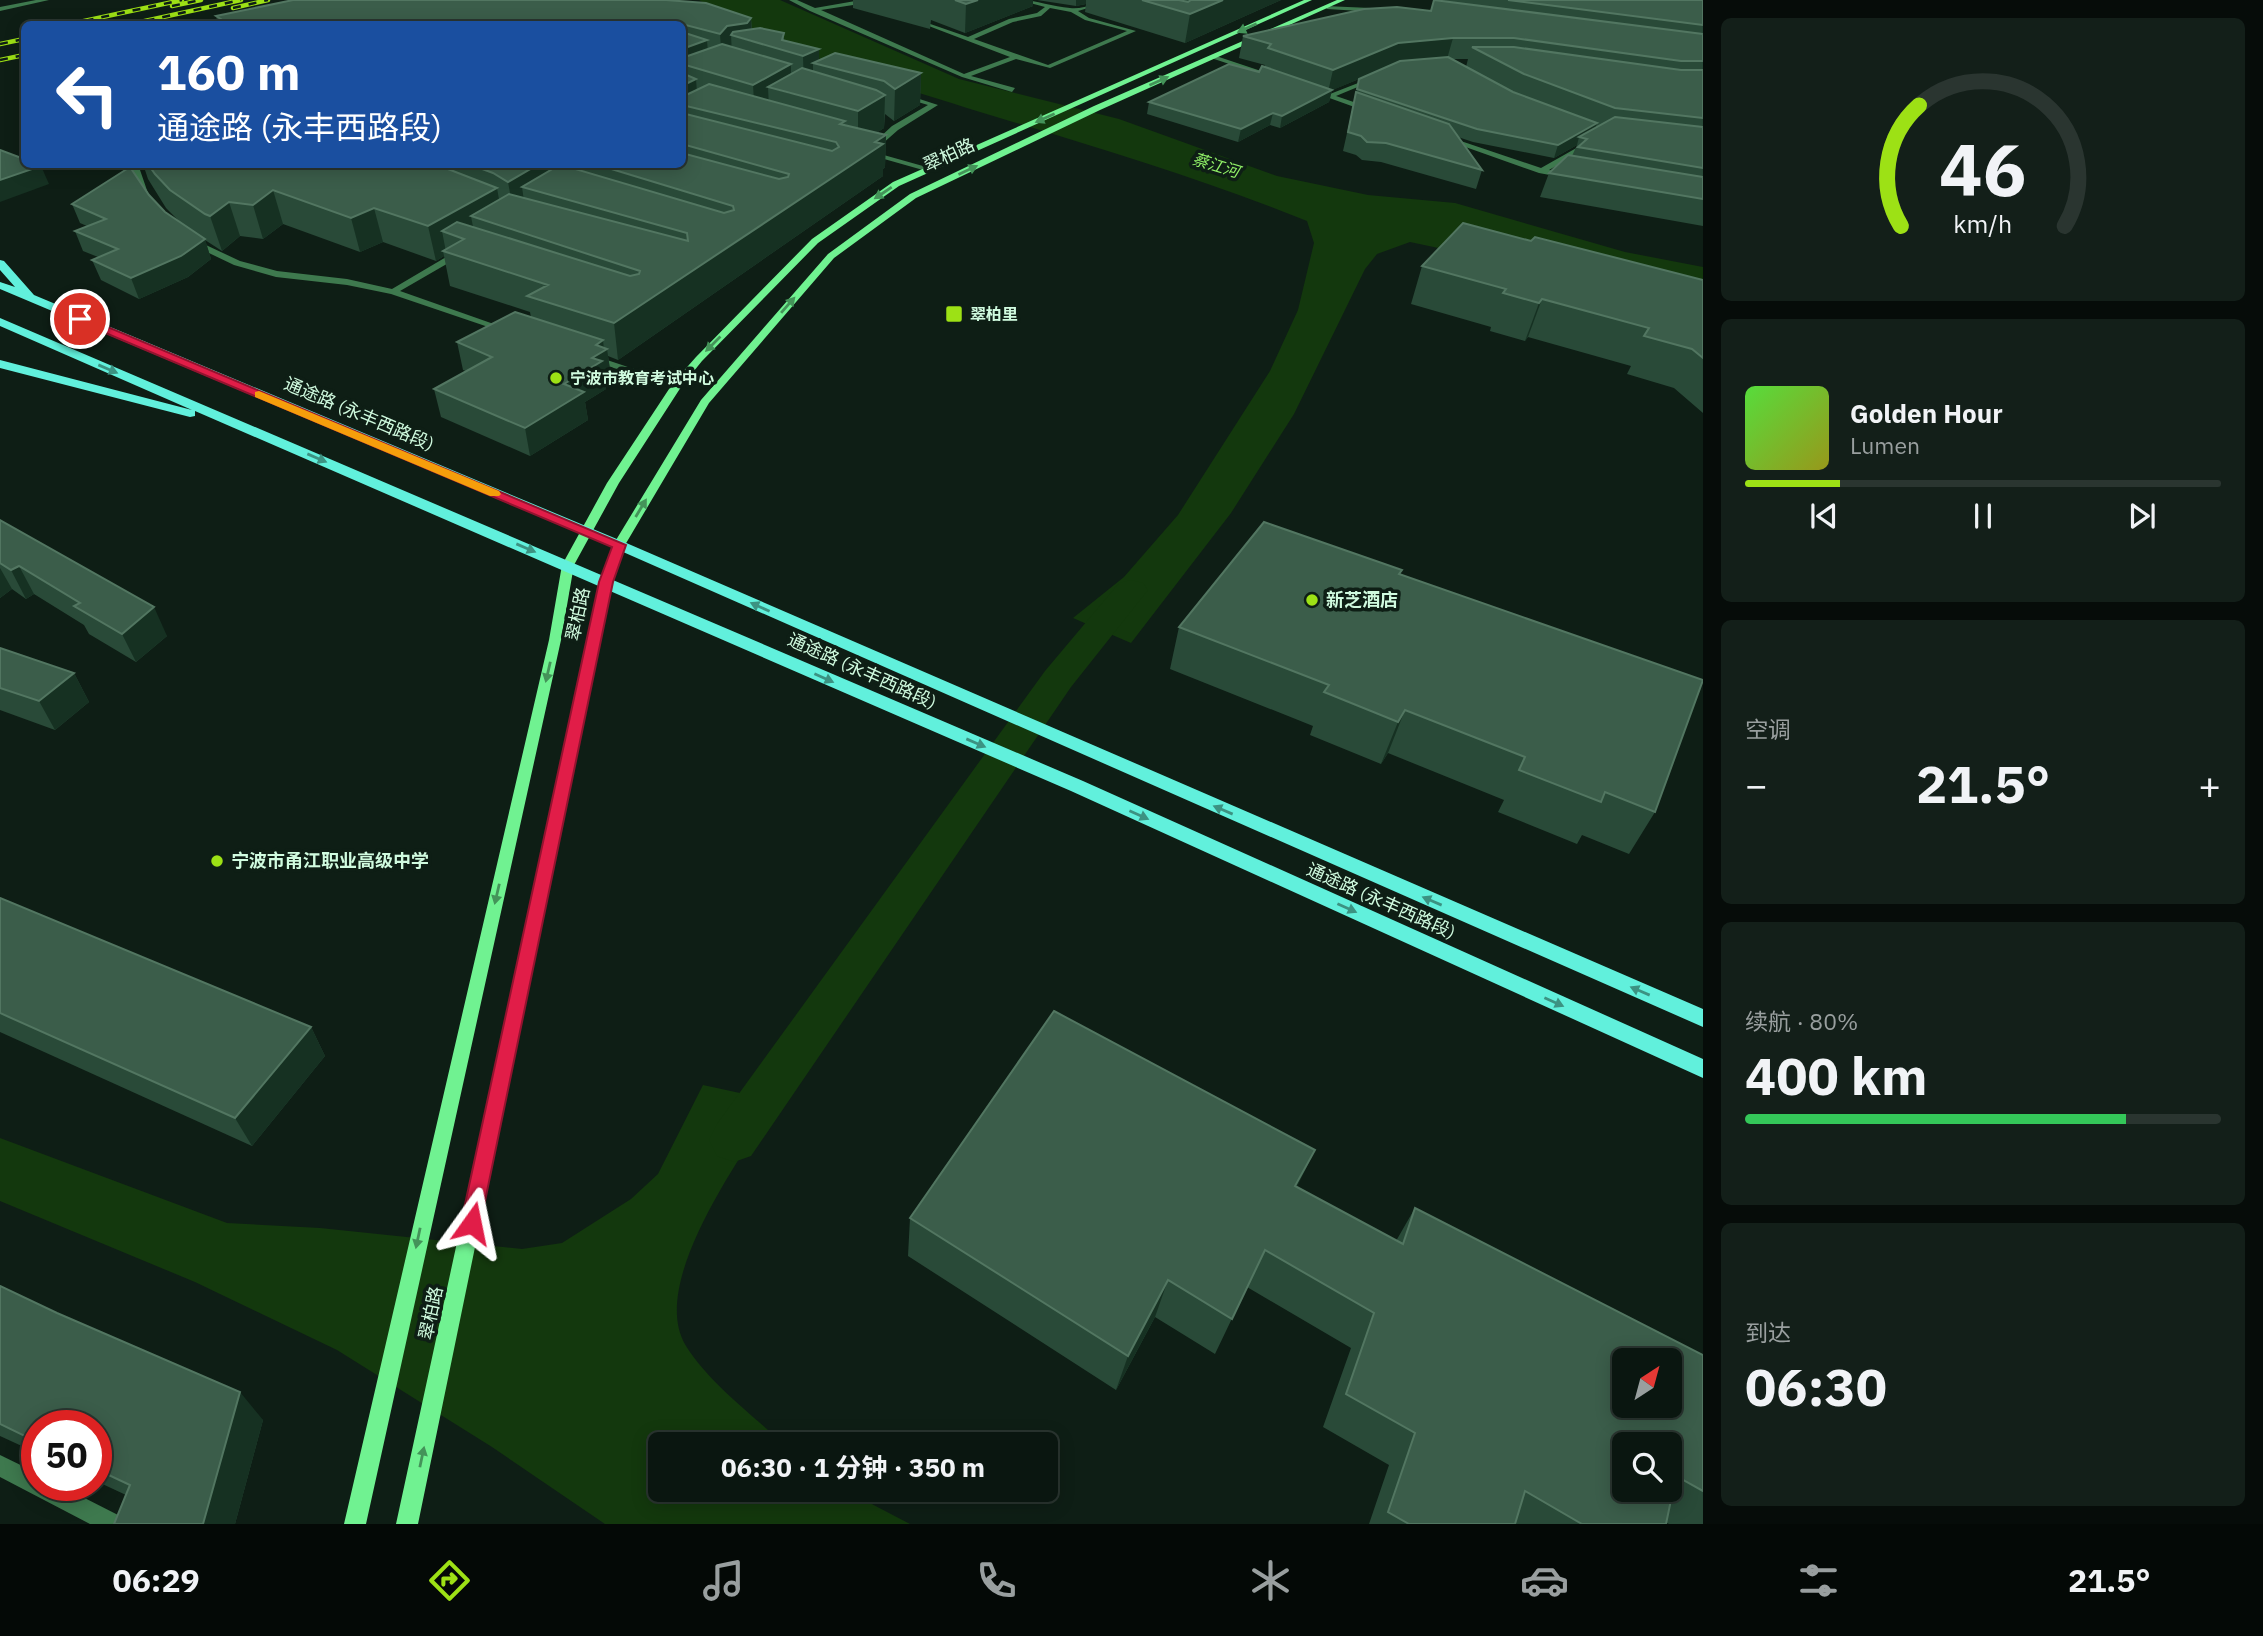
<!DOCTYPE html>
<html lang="zh">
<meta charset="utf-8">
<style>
:root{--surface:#0a1610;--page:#131f19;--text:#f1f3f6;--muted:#999f9f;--line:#2a3530;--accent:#9de115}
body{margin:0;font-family:"IBM Plex Sans","Noto Sans SC",sans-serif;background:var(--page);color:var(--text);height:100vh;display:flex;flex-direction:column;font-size:26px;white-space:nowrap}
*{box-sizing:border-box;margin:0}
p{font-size:23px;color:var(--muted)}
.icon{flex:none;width:38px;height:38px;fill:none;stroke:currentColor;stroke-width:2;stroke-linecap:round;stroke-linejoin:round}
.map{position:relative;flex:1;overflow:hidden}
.sheet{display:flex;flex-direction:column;gap:18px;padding:18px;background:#060c09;width:560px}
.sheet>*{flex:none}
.top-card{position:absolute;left:21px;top:21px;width:665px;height:147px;border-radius:10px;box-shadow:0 4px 18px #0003,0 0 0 2px var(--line);background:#1a4fa0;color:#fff;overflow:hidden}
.needle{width:46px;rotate:36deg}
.fabs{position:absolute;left:1612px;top:1348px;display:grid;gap:14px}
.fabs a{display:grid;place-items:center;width:70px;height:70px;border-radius:10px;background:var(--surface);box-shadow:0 4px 18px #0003,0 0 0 2px var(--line);font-size:35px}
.speed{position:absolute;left:21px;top:1410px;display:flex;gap:14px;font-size:35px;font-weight:700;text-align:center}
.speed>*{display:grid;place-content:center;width:91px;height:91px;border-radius:50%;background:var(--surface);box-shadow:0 4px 18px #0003,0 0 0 2px var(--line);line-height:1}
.speed .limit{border:10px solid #d22;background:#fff;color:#111}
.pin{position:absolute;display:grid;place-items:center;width:60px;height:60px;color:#fff;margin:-30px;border:4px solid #fff;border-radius:50%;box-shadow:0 2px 7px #0007}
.me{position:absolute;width:77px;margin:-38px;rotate:12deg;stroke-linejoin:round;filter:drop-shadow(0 0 5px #0008)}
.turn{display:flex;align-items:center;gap:24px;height:147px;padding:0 21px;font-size:32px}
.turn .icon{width:91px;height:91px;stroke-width:2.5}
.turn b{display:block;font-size:49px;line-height:60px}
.big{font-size:52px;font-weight:700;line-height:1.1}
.sheet .widget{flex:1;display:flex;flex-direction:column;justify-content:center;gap:10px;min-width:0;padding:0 24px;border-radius:10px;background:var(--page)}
.sheet .dial{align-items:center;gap:0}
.dial svg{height:182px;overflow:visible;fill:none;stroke:var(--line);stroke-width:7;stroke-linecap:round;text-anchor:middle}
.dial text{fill:var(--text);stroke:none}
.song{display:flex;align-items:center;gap:21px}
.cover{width:84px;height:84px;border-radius:10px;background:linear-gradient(135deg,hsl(110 70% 55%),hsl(60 70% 35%))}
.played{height:7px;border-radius:4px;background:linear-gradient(90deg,var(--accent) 20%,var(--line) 20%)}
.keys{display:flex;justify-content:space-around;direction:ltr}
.heat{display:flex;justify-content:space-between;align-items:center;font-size:38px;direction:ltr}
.charge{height:10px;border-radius:5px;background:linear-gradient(90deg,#34c759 80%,var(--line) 0)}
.trip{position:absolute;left:648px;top:1432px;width:410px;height:70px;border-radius:10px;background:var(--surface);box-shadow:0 4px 18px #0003,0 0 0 2px var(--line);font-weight:700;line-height:70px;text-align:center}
.dock{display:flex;height:112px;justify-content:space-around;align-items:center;background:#040906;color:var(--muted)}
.dock .icon{width:49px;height:49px}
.dock .current{color:var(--accent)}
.dock b{font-size:32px;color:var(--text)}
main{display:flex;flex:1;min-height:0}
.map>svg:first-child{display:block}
</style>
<main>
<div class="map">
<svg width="1703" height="1524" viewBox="0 0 1703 1524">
<rect width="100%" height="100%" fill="#0e1e15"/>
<g fill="#13380d">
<path d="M699,0H780L959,79L1119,119L1277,176L1368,195L1455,203L1625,252L1703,267V304L1410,242L1377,254L1365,269L1294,414L1231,513L1131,643L1073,618L1124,577L1178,515L1270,371L1298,310L1314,243L1307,221C1200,178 1090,145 980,112C884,82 785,54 699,0Z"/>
<path d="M703,1085L776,1101C743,1155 647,1283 686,1346C710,1384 751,1413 783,1444H660V1489H843L910,1524H605L492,1447L337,1350L195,1282L0,1201V1138L227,1223L320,1228L522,1249L562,1243L631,1199L658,1174Z"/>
</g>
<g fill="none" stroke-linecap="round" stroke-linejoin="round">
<polygon fill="#13380d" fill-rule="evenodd" points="1131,580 1143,583 1148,590 1071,687 751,1156 734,1162 717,1156 709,1140 717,1124 1045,671 1119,583"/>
<g fill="#3e794e" fill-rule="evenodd">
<polygon points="36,0 49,0 0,11 0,7"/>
<path d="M789,0H797L815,8L861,0L879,3L899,0L879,7L866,3L821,10L964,74L1010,57L913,20V18L968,37L1009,19L1037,13L1045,7L1019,0C1037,0 1053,7 1070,8C1085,10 1100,0 1115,0L1078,11L1089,18L1136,31L1050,68L1016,59L971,76L1015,88L1012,92L962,77L810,11ZM1050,8L1071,12L1085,20L1127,31L1048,65L974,39L1013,22L1041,16Z"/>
<polygon points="1213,55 1270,74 1271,75 1266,76 1211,58"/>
<polygon points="1371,78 1377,79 1336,96 1374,109 1374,113 1371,113 1310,91 1314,89 1330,94"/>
<polygon points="901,93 938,105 898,130 873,152 930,168 930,172 863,153 892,126 928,105 901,97"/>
<polygon points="1443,135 1541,168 1587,142 1594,144 1549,170 1569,174 1570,176 1566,178 1539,173 1443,139"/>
<polygon points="136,164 145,164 140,170 150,199 143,197 132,170"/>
<polygon points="191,238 240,261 277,271 347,279 392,289 458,250 464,250 464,254 400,291 511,330 503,332 391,294 347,285 276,277 234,265 188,243 187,241"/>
<polygon points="589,356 595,356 682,385 673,387 589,360"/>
<polygon points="0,1455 37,1473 37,1486 61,1486 120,1516 123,1524 90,1524 0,1477"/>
</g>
<polygon fill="#3e794e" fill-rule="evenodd" points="1325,6 1393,9 1396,11 1393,13 1327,9"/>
<g fill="#70f291" fill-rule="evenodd">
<polygon points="1304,0 1312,0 899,186 818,243 702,361 681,387 619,483 574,565 561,640 366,1524 344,1524 549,640 562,565 607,483 673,383 696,357 812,239 893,182"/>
<polygon points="1337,0 1345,0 1100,110 916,198 834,258 709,403 625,545 612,582 418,1524 396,1524 600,582 613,545 701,400 828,254 910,194 1094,106"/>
</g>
<g fill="#61f0dc" fill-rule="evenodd">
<polygon points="0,260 4,261 34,295 624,542 1703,1009 1703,1027 614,548 0,289 0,282 15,287 0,270"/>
<polygon points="0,318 1083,781 1703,1059 1703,1078 1071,791 195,411 195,416 190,417 0,368 0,360 192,410 0,326"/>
</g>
<g stroke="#9de115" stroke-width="4.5">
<g id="rail">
<polyline points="172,6 201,0"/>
<polyline points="233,8 268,0"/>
<polyline points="70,24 182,0"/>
<polyline points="131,24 241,0"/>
<polyline points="0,44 24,39"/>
<polyline points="0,60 24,55"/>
</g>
</g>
<use href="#rail" stroke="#0e1e15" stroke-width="2.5" stroke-dasharray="8" stroke-linecap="butt"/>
</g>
<g fill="#294a38" fill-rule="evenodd">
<polygon points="853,0 1033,0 1033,6 965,33 931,20 930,29 853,8"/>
<polygon points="1037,0 1281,0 1185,43 1085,12 1086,4 1076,6"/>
<path d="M1434,0H1703V226L1540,197L1549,173L1572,156L1577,145L1554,158L1473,142L1458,137L1482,170L1476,189L1381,162L1362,160L1356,155L1343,151L1359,79L1332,90L1329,102L1280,128L1270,125L1238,142L1147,114L1149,102L1259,72L1264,67L1265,65L1239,58L1243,36L1431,11ZM1452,59H1468L1466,67Z"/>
<polygon points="216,16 751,18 752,30 784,33 784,41 819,60 921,73 920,105 894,121 885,114 884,128 876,133 886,135 885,167 883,169 883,176 618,360 608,356 611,376 605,380 606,389 585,402 588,420 530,456 441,417 434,389 466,371 463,370 457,342 531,317 530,312 450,286 444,256 436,261 383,242 360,252 283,224 263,239 240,236 222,251 205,240 211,259 188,277 139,299 101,280 92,260 98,257 83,251 75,231 87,226 80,223 72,204 149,195 165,212 180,222 166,208 148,179 143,164 682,164 682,24 218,24"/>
<polygon points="1531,241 1703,280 1703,413 1674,388 1627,374 1631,366 1528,337 1525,341 1490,331 1491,327 1411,304 1422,266"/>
<polygon points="0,520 167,636 136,662 89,634 84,625 34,594 26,599 12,589 0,598"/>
<polygon points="1401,575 1655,812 1629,854 1582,835 1577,844 1498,812 1504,800 1388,753 1381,764 1310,735 1313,726 1170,669 1179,627"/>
<polygon points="0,648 74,673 89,702 55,730 0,710"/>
<polygon points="0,898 311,1027 325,1056 252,1146 0,1032"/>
<polygon points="1297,1187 1396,1241 1415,1208 1703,1355 1703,1524 1669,1524 1667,1523 1666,1524 1369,1524 1389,1465 1323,1427 1351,1348 1247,1287 1215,1354 1155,1317 1116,1390 908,1256 910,1218"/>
<polygon points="0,1286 263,1420 235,1524 114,1524 126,1495 96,1481 96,1426 37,1426 37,1453 0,1436"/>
</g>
<g fill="#163122">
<polygon points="978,0 1033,0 1033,6 965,33 966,4"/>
<polygon points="1076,0 1086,0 1086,4 1076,6"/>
<polygon points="1223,0 1281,0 1185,43 1190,14"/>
<polygon points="751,18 752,42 731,35 732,55 722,63 720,34 727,26"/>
<polygon points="1453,38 1447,59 1392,65 1328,92 1333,70 1398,43"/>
<polygon points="707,40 709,69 682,64 682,49"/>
<polygon points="819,49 819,64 813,63 813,84 804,88 803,56"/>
<polygon points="791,64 791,94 768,87 769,108 755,116 753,85"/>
<polygon points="921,73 920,105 894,121 895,89"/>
<polygon points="696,79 698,108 682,105 682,86"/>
<polygon points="1332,90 1329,102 1280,128 1282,116"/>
<polygon points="885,95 884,128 858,145 858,111"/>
<polygon points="1273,113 1270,125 1238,142 1241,129"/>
<polygon points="1597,123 1593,136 1579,137 1577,145 1554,158 1558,145"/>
<polygon points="886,135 885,167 883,169 883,176 618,360 614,323"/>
<polygon points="539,164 557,164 561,188 522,187 525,208 514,215 508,182"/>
<polygon points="570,164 580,164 581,176"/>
<polygon points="41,166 49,184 0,202 0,180"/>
<polygon points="497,188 503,222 471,216 475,238 464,239 442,231 446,252 443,251 444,256 436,261 428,226"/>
<polygon points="273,190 283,224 263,239 253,205"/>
<polygon points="229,202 240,236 222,251 210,216"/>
<polygon points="374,208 383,242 360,252 351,218"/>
<polygon points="205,239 211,259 188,277 139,299 131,278"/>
<polygon points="1542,299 1528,337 1525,341 1539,303"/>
<polygon points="603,340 604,350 607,349 611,376 605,380 606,389 585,402 588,420 530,456 525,428 564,384 592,358 596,345"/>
<polygon points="19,566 34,594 26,599 11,570"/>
<polygon points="0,568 12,589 0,598"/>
<polygon points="154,607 167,636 136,662 122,634"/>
<polygon points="74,673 89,702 55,730 39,701"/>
<polygon points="1405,710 1388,753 1381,764 1398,722"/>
<polygon points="311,1027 325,1056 252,1146 235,1118"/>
<polygon points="1315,1150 1296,1189 1295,1186"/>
<polygon points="1168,1280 1155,1317 1116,1390 1128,1356"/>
<polygon points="240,1392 263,1420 235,1524 203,1524"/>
</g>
<g fill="#3b5d4a" stroke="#527661" stroke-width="2" fill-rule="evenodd">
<polygon points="293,0 666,0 706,3 751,18 747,23 727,26 720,34 678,23 678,24 229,24 216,16"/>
<polygon points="955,0 978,0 966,4"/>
<polygon points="1142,0 1179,0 1188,2 1191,0 1223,0 1190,14"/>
<polygon points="1434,0 1703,34 1703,61 1681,61 1514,38 1453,38 1398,43 1333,70 1268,48 1271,44 1243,36 1364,9 1397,7 1431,11"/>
<polygon points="1508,0 1703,0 1703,25"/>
<polygon points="760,28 784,33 782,40 819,49 803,56 731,35 733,32"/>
<polygon points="682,32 707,40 682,49"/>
<polygon points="722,44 791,64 753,85 682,64 682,58"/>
<polygon points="1472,47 1514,47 1681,70 1703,70 1703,118 1615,108 1524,74"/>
<polygon points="835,53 921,73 895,89 884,81 813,63"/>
<polygon points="1448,57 1513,92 1597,123 1558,145 1477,129 1357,89 1359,79 1400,61"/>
<polygon points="1229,64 1259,72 1262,66 1332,90 1282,116 1273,113 1241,129 1149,102"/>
<polygon points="802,68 876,90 885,95 858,111 768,87"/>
<polygon points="682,73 696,79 682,86"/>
<polygon points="709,84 845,121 840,124 886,135 875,142 883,144 614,323 527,296 548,285 443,251 464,239 442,231 457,222 630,276 639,274 640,271 471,216 509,194 688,241 687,233 522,187 561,164 571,164 575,169 724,213 734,210 733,206 595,164 682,164 682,153 779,179 788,177 789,174 682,144 682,113 832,151 839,147 836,142 682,105 682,97"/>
<polygon points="1356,92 1449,124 1482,170 1386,143 1367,142 1361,136 1348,132"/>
<polygon points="1615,117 1703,127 1703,168 1578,147 1587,139 1579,137"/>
<polygon points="0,150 24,159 24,164 38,164 41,166 0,180"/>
<polygon points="1568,155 1703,177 1703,199 1549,173"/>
<polygon points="148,164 435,164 497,188 428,226 374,208 351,218 273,190 253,205 229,202 210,216 205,214 170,190 155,174"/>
<polygon points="469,164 539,164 508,182 493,173"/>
<polygon points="130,167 149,195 165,212 205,239 181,256 131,278 92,260 118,249 75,231 106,219 72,204"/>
<polygon points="1463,223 1531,241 1535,237 1703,280 1703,358 1692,349 1644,336 1649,328 1542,299 1539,303 1503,293 1506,289 1422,266"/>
<polygon points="515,312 603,340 596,345 607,349 592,358 602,361 564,384 584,392 525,428 434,389 492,357 457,342"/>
<polygon points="0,520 154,607 122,634 74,606 80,603 19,566 11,570 0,563"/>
<polygon points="1264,522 1402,570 1399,574 1703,680 1655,812 1605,792 1601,802 1519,770 1525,757 1405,710 1398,722 1324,692 1329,685 1179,627"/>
<polygon points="0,648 74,673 39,701 0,688"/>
<polygon points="0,898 311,1027 235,1118 0,1013"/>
<path d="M1054,1011L1315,1150L1295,1186L1403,1244L1415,1208L1703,1355V1491L1676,1476L1666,1524H1582L1525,1491L1515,1524H1409L1388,1512L1415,1433L1346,1394L1374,1313L1265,1250L1232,1319L1168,1280L1128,1356L910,1218ZM1624,1360H1670V1405H1624ZM1624,1444H1670V1489H1624Z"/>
<polygon points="0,1286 57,1313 240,1392 203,1524 114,1524 130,1485 96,1469 96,1426 37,1426 37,1442 0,1424"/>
</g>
<defs><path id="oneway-solid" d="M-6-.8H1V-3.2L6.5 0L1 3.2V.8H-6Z" transform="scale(1.75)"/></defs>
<g fill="#449359">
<use href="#oneway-solid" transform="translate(1247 28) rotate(156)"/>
<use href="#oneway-solid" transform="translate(1159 81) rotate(-24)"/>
<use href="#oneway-solid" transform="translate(1045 118) rotate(156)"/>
<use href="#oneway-solid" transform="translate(968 170) rotate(-25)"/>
<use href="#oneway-solid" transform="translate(883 193) rotate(146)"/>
<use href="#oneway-solid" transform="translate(788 305) rotate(-49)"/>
<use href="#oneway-solid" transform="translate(713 344) rotate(135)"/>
<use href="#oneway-solid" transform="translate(641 508) rotate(-59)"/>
<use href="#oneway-solid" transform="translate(548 672) rotate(103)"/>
<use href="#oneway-solid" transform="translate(497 894) rotate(103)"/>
<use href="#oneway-solid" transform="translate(418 1238) rotate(102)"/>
<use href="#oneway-solid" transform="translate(422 1457) rotate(-78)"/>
</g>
<g fill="#3c9282">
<use href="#oneway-solid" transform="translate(108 369) rotate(23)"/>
<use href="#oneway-solid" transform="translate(317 458) rotate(23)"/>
<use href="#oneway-solid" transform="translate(526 548) rotate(23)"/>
<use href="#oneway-solid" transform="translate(760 607) rotate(-156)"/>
<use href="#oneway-solid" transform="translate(824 678) rotate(24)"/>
<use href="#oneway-solid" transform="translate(976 743) rotate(23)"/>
<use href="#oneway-solid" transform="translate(1223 810) rotate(-157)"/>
<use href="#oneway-solid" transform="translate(1139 815) rotate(24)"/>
<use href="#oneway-solid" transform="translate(1432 901) rotate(-157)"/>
<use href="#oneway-solid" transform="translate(1347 908) rotate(24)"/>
<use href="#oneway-solid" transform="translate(1640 991) rotate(-157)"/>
<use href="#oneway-solid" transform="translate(1554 1002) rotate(24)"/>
</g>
<polygon fill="#e11d48" stroke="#92132f" stroke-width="2" points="77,317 84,317 626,545 613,582 479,1230 472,1233 464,1230 461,1223 599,582 612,547 77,321"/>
<polygon fill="#f59e0b" points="259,391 499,491 501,494 499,496 490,496 255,397 255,392"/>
<g fill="#9de115" stroke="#0e1e15" stroke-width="2.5">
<rect x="945" y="305" width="18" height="18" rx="3.5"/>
<circle cx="556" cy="378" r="7"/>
<circle cx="1312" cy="600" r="7"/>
<circle cx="217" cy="861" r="7"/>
</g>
<g text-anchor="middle" stroke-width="7" stroke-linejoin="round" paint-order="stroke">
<g font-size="16" font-style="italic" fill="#91f168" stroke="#0e1e15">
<text transform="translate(1216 165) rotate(17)" y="6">蔡江河</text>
</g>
<g font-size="16" font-weight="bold" fill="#d0fbdf" stroke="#0e1e15" text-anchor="start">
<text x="970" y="320">翠柏里</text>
<text x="570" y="384">宁波市教育考试中心</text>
</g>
<g font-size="18" fill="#d0fbdf" stroke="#0e1e15">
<text transform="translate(949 155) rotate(-25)" y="6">翠柏路</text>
<text transform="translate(359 414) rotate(23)" y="6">通途路 (永丰西路段)</text>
<text transform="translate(578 614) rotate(-78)" y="6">翠柏路</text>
<text transform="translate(862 671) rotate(24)" y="6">通途路 (永丰西路段)</text>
<text transform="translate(1381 901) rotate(24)" y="6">通途路 (永丰西路段)</text>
<text transform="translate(431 1313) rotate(-78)" y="6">翠柏路</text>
</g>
<g font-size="18" font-weight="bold" fill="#d0fbdf" stroke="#0e1e15" text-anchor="start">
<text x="1326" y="606">新芝酒店</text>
<text x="231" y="867">宁波市甬江职业高级中学</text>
</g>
</g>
</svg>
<div class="fabs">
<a><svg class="needle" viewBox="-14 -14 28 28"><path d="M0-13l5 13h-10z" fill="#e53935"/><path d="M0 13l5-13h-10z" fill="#999f9f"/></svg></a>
<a><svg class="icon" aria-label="search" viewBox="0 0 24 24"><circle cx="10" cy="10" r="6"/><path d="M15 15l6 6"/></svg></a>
</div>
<div class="speed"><div class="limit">50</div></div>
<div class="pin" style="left:80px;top:319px;background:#d93025"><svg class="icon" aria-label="arrive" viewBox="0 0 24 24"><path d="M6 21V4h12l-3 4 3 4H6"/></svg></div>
<svg class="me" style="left:472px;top:1223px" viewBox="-20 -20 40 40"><path d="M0-17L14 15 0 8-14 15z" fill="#e11d48" stroke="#fff" stroke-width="4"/></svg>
<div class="trip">06:30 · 1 分钟 · 350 m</div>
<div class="top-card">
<div class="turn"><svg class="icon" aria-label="left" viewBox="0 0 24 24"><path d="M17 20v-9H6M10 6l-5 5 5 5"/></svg><div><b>160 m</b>通途路 (永丰西路段)</div></div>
</div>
</div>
<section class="sheet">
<div class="widget dial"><svg viewBox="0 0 100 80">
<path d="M14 69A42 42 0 1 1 86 69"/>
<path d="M14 69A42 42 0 0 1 22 16" stroke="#9de115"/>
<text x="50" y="56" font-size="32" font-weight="700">46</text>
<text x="50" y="72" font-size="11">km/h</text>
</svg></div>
<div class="widget">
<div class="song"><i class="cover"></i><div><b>Golden Hour</b><p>Lumen</p></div></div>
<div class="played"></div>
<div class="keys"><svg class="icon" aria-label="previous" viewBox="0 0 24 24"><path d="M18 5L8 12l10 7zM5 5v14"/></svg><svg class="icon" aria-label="pause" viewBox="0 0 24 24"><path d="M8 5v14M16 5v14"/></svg><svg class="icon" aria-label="next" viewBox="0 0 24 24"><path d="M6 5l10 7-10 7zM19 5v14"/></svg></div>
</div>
<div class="widget"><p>空调</p>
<div class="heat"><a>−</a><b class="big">21.5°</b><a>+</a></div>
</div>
<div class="widget"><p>续航 · 80%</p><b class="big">400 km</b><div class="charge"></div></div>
<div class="widget"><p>到达</p><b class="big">06:30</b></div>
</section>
</main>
<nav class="dock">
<b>06:29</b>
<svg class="icon current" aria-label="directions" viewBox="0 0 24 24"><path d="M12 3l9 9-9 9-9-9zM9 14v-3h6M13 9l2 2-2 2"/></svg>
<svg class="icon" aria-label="music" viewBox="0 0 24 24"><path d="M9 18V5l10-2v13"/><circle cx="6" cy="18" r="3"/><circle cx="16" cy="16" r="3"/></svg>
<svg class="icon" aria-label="phone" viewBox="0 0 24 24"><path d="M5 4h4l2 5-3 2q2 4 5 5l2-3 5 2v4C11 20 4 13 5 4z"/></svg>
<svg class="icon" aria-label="climate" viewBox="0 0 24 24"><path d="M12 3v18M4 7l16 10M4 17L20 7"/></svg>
<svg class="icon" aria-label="car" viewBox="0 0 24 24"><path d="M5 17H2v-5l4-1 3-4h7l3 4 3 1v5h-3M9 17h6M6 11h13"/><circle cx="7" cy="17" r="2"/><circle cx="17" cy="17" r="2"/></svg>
<svg class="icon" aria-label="filters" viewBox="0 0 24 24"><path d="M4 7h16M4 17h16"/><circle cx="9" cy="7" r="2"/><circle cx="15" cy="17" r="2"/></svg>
<b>21.5°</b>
</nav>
